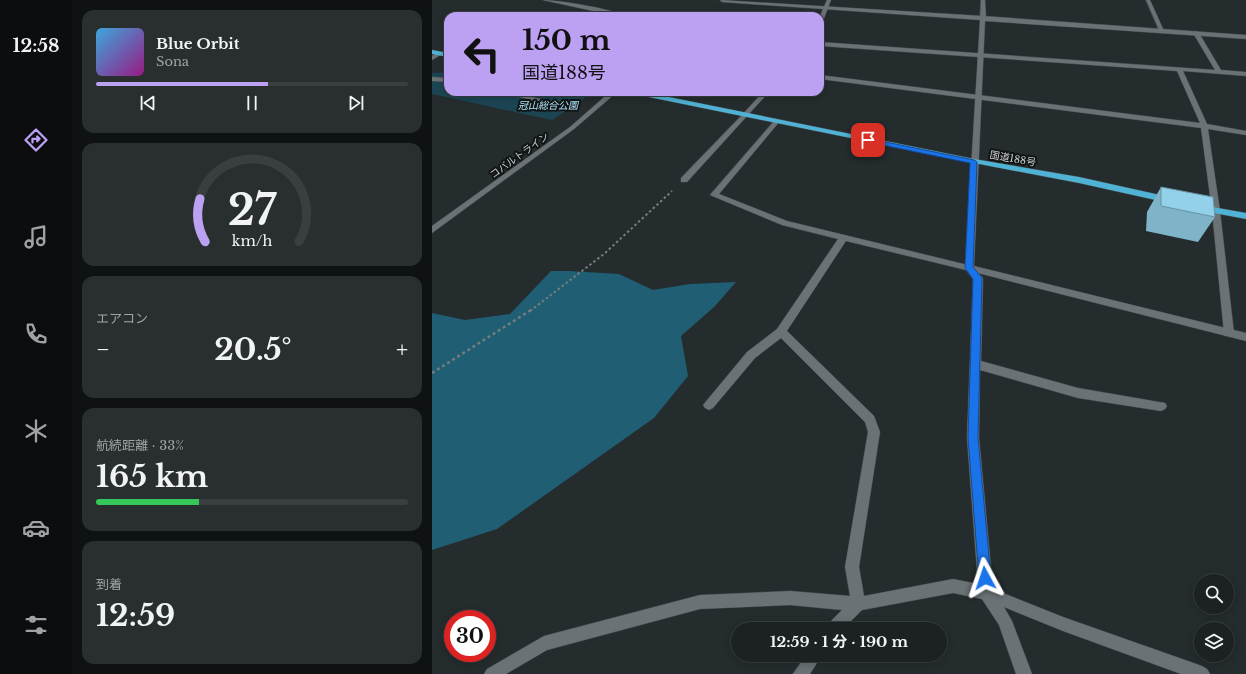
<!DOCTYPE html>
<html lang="ja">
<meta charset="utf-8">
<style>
:root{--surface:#1c2122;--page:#292e2f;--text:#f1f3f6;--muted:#a0a3a5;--line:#3a3e40;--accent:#bca0f2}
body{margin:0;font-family:"Libre Baskerville","Noto Sans JP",serif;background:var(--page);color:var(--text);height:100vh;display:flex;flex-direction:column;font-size:15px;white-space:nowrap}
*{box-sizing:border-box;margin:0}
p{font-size:13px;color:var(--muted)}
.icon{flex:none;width:22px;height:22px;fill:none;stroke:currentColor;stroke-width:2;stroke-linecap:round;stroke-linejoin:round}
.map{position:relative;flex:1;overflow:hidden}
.drawer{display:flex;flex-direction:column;gap:10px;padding:10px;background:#0f1213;width:360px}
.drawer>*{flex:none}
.banner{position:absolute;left:12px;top:12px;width:380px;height:84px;border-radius:12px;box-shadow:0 2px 10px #0003,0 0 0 1px var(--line);background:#bca0f2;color:#111;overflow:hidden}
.fabs{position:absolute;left:762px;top:574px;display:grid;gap:8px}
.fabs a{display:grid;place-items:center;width:40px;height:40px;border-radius:50%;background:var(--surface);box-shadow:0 2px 10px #0003,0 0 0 1px var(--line);font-size:20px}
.speed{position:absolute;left:12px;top:610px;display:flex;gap:8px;font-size:20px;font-weight:700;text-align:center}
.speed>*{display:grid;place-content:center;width:52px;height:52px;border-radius:50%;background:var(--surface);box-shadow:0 2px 10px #0003,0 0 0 1px var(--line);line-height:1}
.speed .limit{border:6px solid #d22;background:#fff;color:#111}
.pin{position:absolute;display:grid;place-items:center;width:34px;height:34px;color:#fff;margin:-17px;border-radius:8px;box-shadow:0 2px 6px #0006}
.me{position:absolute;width:44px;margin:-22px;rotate:355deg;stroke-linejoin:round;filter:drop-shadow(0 0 3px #0008)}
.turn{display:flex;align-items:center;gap:14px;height:84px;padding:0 12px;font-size:18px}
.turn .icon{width:52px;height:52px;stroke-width:2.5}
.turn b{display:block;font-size:28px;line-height:34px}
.big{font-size:30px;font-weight:700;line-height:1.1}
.drawer .widget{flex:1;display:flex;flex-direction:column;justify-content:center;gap:6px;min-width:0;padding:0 14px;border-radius:12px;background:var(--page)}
.drawer .dial{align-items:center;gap:0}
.dial svg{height:104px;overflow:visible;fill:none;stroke:var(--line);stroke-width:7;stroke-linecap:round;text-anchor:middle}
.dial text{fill:var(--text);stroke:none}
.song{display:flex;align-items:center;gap:12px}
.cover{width:48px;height:48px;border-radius:6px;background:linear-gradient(135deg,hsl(200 70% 55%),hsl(310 70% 35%))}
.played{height:4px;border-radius:2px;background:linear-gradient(90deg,var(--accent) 55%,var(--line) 55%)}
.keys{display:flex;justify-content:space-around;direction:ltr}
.heat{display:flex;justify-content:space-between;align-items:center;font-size:22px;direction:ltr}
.charge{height:6px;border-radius:3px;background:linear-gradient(90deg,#34c759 33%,var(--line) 0)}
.trip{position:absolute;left:299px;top:622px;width:216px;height:40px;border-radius:20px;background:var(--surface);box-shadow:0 2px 10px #0003,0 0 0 1px var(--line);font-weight:700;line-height:40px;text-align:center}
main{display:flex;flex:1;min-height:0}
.tab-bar{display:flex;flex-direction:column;width:72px;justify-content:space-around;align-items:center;background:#0b0d0e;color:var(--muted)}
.tab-bar .icon{width:28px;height:28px}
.tab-bar .active{color:var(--accent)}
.tab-bar b{font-size:18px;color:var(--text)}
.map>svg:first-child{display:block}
</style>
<main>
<nav class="tab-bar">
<b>12:58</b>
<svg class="icon active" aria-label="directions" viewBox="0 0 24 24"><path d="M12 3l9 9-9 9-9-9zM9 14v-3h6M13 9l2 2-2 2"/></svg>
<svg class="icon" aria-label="music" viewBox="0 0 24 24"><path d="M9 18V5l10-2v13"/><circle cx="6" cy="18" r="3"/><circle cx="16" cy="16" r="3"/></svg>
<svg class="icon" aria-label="phone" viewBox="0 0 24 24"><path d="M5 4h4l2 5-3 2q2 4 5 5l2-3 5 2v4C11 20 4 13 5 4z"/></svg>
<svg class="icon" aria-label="climate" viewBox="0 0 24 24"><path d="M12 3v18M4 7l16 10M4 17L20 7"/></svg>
<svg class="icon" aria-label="car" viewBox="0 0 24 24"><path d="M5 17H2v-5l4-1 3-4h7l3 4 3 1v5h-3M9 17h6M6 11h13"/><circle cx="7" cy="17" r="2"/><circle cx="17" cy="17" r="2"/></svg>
<svg class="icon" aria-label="filters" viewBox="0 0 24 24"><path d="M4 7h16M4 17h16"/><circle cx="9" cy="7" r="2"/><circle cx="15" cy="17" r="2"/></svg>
</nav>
<section class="drawer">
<div class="widget">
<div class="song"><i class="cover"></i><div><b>Blue Orbit</b><p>Sona</p></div></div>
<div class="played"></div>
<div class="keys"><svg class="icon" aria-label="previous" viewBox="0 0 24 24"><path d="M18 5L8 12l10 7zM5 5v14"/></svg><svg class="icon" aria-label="pause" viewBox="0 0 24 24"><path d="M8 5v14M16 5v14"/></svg><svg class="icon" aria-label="next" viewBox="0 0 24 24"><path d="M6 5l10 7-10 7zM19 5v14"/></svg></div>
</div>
<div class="widget dial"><svg viewBox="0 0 100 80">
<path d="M14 69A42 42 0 1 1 86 69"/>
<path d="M14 69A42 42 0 0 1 10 36" stroke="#bca0f2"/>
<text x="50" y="56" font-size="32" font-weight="700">27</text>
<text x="50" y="72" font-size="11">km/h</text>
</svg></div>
<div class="widget"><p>エアコン</p>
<div class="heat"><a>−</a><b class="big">20.5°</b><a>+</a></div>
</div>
<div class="widget"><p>航続距離 · 33%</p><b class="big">165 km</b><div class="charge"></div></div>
<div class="widget"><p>到着</p><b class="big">12:59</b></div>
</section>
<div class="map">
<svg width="814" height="674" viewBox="0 0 814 674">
<rect width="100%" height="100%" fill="#252c2e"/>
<polygon fill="#1c4553" points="16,72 16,92 128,92 154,97 120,120 0,94 0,73"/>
<polygon fill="#205e74" points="119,271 137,271 187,274 221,290 258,284 304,282 282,307 249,336 256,376 222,418 65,529 0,550 0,313 33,320 78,314"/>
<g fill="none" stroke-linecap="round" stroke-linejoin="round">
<g stroke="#44494c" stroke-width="1">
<g id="service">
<polygon points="0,77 16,78 16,82 0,81"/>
<polygon points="67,92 79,92 129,104 126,106"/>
<polygon points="311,114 316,115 255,182 249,182 249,178"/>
</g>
</g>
<g stroke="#44494c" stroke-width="1">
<g id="minor">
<path d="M111,0C126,0 181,9 193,16H184Z"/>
<polygon points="395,0 399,0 391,21 388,23 388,16"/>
<polygon points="549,0 553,0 554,18 551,20 548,18"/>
<polygon points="714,0 718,0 732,31 727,30"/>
<polygon points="764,31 767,33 789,70 814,72 814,76 751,71 775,124 814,131 814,135 776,129 788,211 802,333 801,336 793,336 792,333 780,211 769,128 388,79 388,75 768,123 745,71 388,46 388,42 783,70 761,33"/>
<polygon points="7,52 12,53 0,60 0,56"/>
<polygon points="178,92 185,92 142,129 0,233 0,226 138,127"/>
<polygon points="331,92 337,92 315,116 311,116 311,114"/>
<path d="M343,120L348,121L287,194L355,221L540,266L551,278L549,361L646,388L733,403L735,406L733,409L729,411L646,398L548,370L547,438L561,589L631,617L770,666L775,669L778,674H749L631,631L572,607L580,621L600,674H584L567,625L550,599L521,593L430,610L411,629H394L396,624L410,610L358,605L268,609L115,650L74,674H52L55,669L112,636L268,595L358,591L418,596L413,567L436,432L433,422L349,338L323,358L281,408L277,410L273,408L271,405L315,352L345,329L406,239L350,225L278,195ZM414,241L534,270L541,279L535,438L546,584L521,579L432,596L427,567L448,432L442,416L355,331Z"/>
<polygon points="374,655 390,655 378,674 361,674"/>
</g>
</g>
<g stroke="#44494c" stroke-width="1">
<polygon id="tertiary" points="288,0 551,16 814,35 814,39 553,21 542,266 814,333 814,341 534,270 533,268 548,20 290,2"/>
</g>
<g stroke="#44494c" stroke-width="1">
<g id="trunk">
<polygon points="0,50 16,53 16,57 0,54"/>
<polygon points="199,92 212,92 542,159 647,177 737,197 741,200 737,203 647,183 542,163 202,94"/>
<polygon points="769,205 814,213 814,219 766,210 765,208"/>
</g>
</g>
<polyline stroke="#777d7f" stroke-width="2" stroke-dasharray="2.5 2.5" stroke-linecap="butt" points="98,311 172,254 240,191"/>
<polyline stroke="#777d7f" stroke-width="2.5" stroke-dasharray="3 3" stroke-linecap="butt" points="0,373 99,310"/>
<use href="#service" fill="#6a7275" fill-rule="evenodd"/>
<use href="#minor" fill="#6a7275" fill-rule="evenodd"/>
<use href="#tertiary" fill="#6a7275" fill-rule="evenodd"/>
<use href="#trunk" fill="#50b2d4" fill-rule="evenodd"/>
</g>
<polygon fill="#7eb3c8" points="729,187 783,217 766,242 714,231 715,212"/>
<polygon fill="#93d0e9" stroke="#6792a3" points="729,187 781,197 783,217 729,206"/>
<polygon fill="#1a73e8" stroke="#114b97" points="434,138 542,160 545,162 541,267 550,278 546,438 559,578 557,582 553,584 548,582 547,578 536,438 541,279 533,268 538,163 436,142 433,140"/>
<g text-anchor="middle" stroke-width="4" stroke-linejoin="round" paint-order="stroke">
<g font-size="10" font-style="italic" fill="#b3e7fc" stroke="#111415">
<text x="116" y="109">冠山総合公園</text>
</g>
<g font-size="10" fill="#cfd3d5" stroke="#111415">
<text transform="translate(87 155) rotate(-36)" y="4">コバルトライン</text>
<text transform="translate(581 158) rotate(10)" y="4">国道188号</text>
</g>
</g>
</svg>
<div class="fabs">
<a><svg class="icon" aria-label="search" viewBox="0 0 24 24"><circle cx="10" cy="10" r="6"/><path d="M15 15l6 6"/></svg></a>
<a><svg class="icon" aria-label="layers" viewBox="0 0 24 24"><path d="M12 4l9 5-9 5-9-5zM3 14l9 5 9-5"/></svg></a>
</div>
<div class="speed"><div class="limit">30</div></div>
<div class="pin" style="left:436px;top:140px;background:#d93025"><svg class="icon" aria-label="arrive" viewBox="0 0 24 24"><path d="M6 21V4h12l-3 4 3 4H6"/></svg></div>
<svg class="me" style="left:553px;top:578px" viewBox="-20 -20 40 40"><path d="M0-17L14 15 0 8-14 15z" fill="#1a73e8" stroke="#fff" stroke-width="4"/></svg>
<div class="trip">12:59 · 1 分 · 190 m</div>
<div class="banner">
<div class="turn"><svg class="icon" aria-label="left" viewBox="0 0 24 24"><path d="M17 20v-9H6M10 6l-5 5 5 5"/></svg><div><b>150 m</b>国道188号</div></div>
</div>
</div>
</main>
